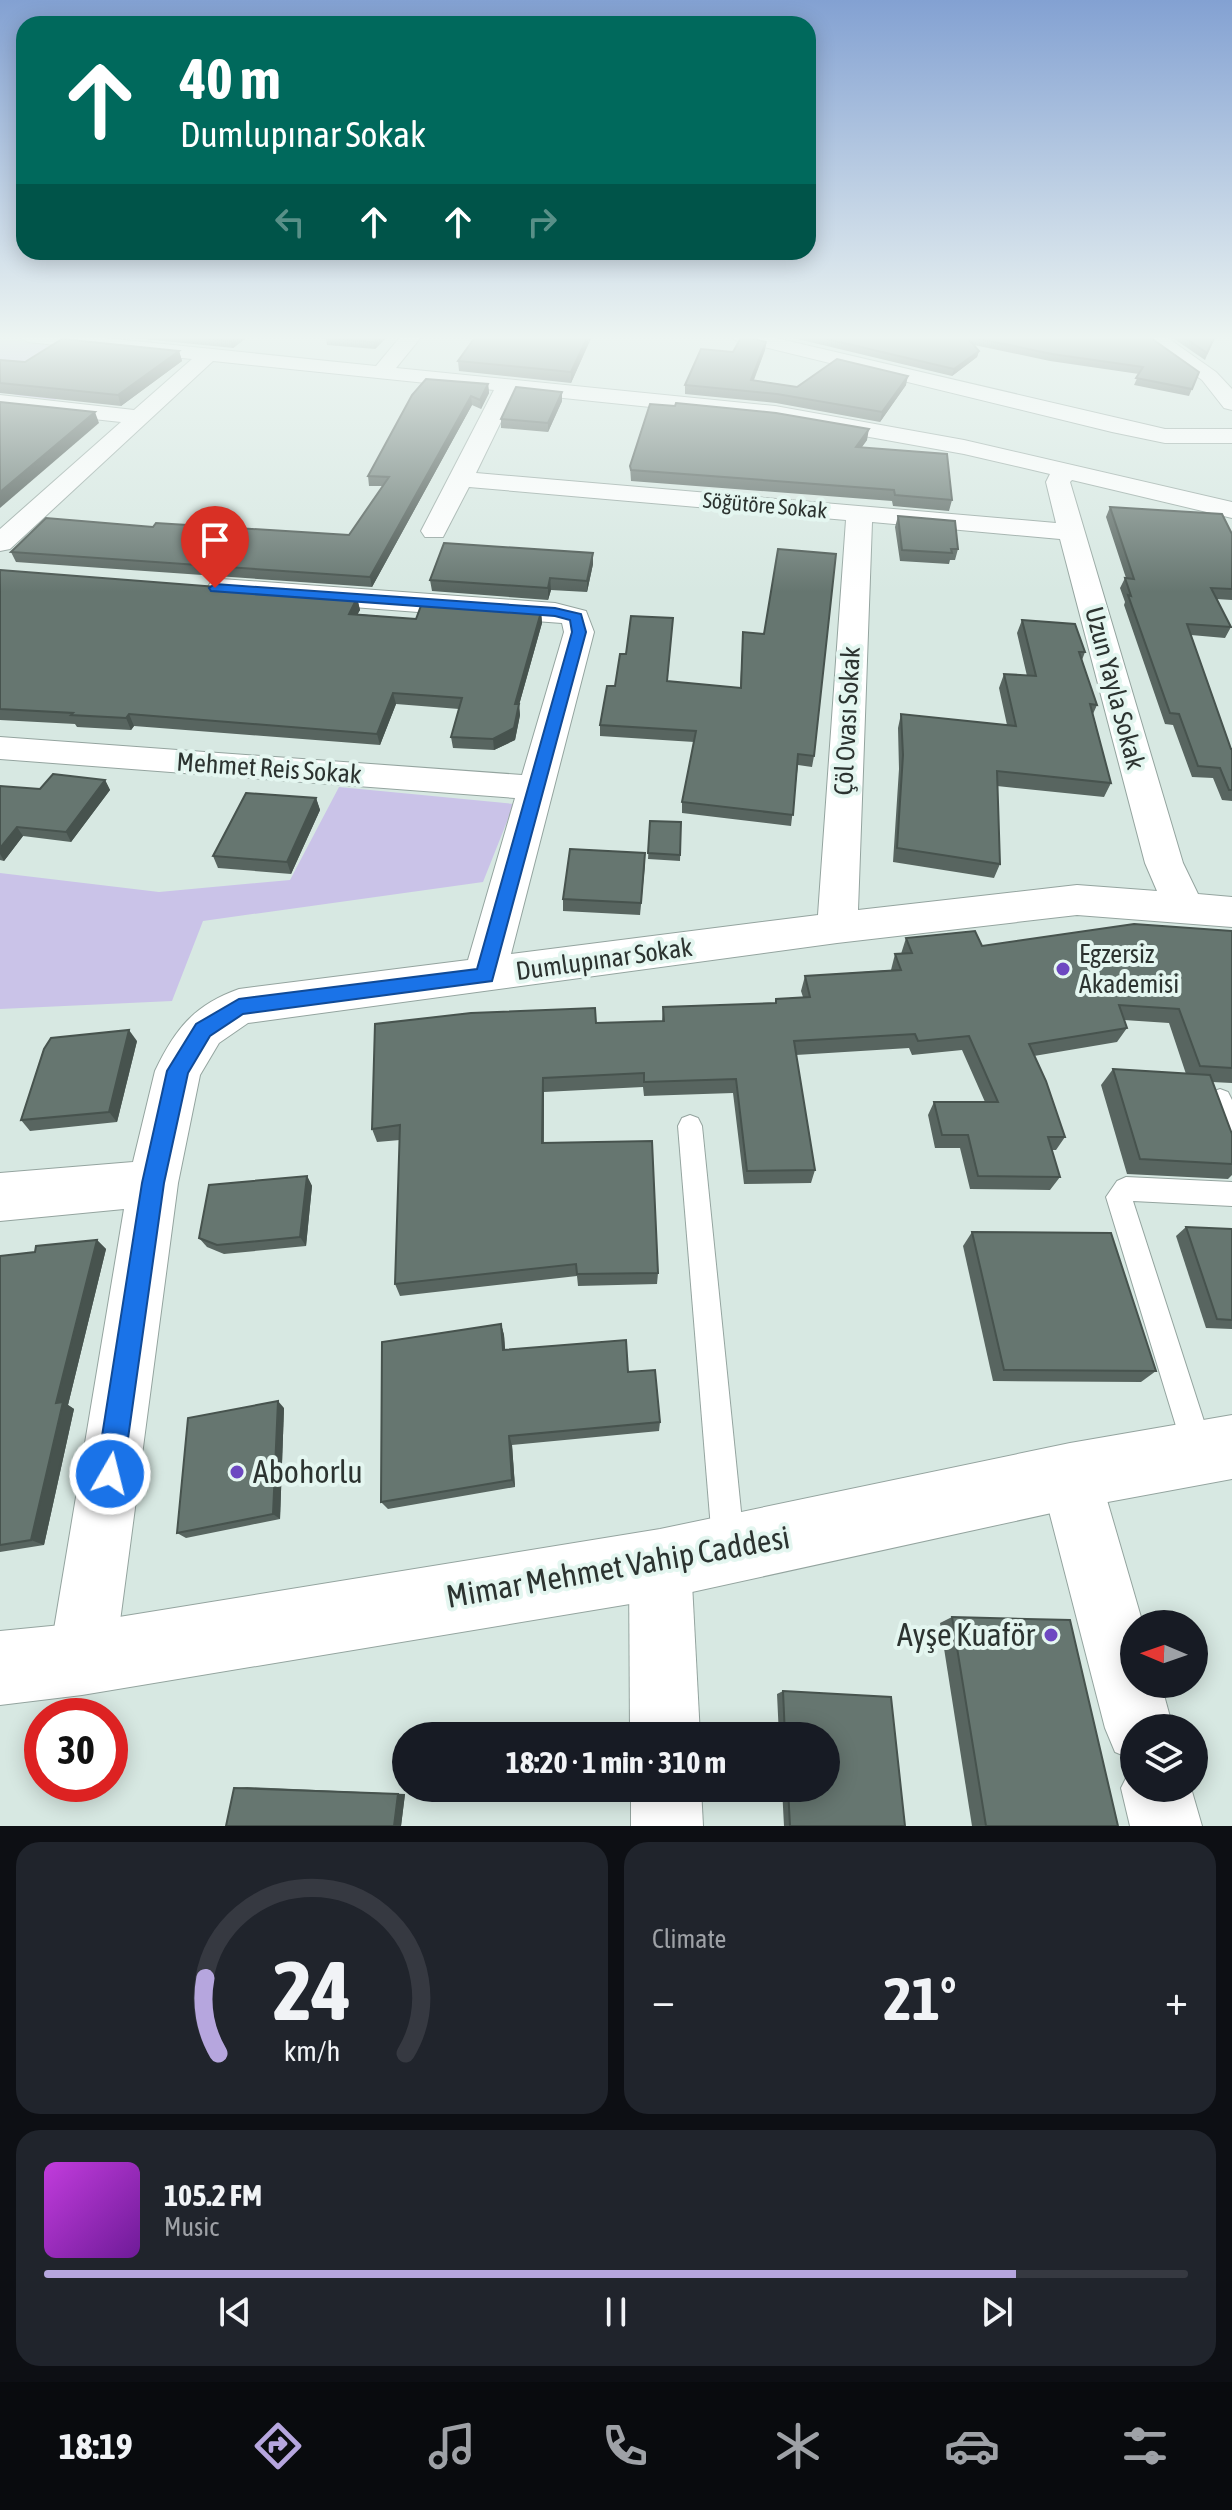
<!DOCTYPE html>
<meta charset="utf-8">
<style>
:root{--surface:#171b24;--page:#20242c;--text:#f1f3f6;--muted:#9ea1a6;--line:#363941;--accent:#b6a6de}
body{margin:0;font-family:"Asap Condensed",sans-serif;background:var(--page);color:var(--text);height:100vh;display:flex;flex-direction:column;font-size:30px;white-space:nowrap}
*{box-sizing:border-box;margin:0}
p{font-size:26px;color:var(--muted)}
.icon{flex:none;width:44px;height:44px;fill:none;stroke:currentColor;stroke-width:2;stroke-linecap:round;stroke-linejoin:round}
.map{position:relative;height:1826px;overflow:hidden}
.panel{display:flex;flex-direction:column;gap:16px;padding:16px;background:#0d0f14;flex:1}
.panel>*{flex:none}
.banner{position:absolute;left:16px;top:16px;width:800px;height:244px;border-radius:24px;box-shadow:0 4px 20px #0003;background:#00695c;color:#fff;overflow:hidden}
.needle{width:52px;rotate:272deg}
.controls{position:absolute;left:1120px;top:1610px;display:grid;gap:16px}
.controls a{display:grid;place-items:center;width:88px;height:88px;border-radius:50%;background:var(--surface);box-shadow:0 4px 20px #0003;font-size:40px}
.speed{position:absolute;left:24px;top:1698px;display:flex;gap:16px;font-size:40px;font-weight:700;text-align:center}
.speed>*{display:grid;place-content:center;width:104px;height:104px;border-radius:50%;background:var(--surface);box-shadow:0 4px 20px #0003;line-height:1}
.speed .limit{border:12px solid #d22;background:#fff;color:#111}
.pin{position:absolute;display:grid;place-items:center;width:68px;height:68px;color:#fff;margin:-82px -34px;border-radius:50% 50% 50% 0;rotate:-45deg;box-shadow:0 0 8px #0007}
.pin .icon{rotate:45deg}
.me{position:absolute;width:88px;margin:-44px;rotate:8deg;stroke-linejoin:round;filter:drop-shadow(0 0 6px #0008)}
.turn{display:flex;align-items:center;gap:28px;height:168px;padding:0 32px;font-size:36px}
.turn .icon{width:104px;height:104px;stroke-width:2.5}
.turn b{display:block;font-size:56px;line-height:68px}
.lanes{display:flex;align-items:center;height:76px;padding:0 32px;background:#0003;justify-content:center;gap:40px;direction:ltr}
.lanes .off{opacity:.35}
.big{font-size:60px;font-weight:700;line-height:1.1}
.panel .card{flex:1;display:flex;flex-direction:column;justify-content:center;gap:12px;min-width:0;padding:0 28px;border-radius:24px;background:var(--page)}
.panel .dial{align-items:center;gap:0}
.dial svg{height:208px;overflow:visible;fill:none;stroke:var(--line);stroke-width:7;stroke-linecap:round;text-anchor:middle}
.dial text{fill:var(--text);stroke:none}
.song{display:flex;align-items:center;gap:24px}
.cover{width:96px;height:96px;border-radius:12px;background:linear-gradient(135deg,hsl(290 70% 55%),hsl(280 70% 35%))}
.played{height:8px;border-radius:4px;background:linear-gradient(90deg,var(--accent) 85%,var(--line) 85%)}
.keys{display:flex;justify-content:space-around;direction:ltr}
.heat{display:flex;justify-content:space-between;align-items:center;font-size:44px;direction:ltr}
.panel .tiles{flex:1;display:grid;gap:16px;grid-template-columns:1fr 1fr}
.card:last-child{grid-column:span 2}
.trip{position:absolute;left:392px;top:1722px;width:448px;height:80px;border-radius:40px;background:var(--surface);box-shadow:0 4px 20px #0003;font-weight:700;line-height:80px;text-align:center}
.tabs{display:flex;height:128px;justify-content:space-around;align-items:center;background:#090b0e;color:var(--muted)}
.tabs .icon{width:56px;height:56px}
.tabs .on{color:var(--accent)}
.tabs b{font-size:36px;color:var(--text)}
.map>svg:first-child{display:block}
</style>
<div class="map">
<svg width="1232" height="1826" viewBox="0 0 1232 1826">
<rect width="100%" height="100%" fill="#d7e8e2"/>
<g fill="#cac3e8">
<polygon points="0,339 123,354 55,400 14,395 42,371 0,365"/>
<polygon points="339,787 514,804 483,882 203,921 172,1001 0,1009 0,873 159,892 290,880"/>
</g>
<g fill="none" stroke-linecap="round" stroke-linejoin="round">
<g stroke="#94a49f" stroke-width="2">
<g id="service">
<polygon points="1220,1089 1228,1092 1232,1100 1232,1139 1224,1136 1208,1099 1212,1092"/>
<polygon points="690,1115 698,1118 702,1126 744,1541 739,1552 728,1557 717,1552 712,1541 678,1126 682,1118"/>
<polygon points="1126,1177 1232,1182 1232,1206 1133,1201 1213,1449 1208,1459 1198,1464 1188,1459 1183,1449 1106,1197 1117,1181"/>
</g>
</g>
<g stroke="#94a49f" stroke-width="2">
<g id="minor">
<path d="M18,336H86L376,366L401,336H422L396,368L775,406L964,440L1232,502V518L1072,480L1070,482L1183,863L1198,894L1232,897V927L1077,915L837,943L248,1023L219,1043L200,1075L178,1183L115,1659L105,1682L82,1692L59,1682L49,1659L124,1209L0,1221V1173L133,1162L155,1071C175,1029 194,1005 239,989L468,960L515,798L0,759V737L522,775L564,632L562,623L221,597L211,594L207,588L211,582L221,579L555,603L586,611L594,632L511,954L818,915L846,520L469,487L443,537H425L421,531L494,390L213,361L10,549L0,551V529L121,422L0,409V395L134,410L192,359L28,342ZM515,393L775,420L964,454L1050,474L1046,482L1056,523L476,473ZM872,522L1060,539L1145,863L1157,891L1077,885L858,910Z"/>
<polygon points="732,336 767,336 1165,429 1232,429 1232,443 1165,443 1112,432 735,340"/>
<polygon points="1142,336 1165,336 1216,372 1232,389 1232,410 1224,408 1202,380"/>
<polygon points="1070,1446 1091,1455 1100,1476 1143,1624 1134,1624 1134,1684 1161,1684 1173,1728 1134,1728 1134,1760 1115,1752 1105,1728 1040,1476 1049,1455"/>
<polygon points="660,1533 682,1542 691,1564 700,1736 630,1736 629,1564 638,1542"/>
<polygon points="1134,1762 1134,1788 1191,1788 1202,1826 1130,1826 1121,1788"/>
<polygon points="631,1788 701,1788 703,1826 631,1826"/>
</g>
</g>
<g stroke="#94a49f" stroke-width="2">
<polygon id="secondary" points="1232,1415 1232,1479 1070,1509 660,1599 82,1695 0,1705 0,1631 82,1623 660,1529 1070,1443"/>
</g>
<use href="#service" fill="#fff" fill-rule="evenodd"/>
<use href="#minor" fill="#fff" fill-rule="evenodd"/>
<use href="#secondary" fill="#fff" fill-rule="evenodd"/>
</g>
<g fill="#586560">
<polygon points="115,336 249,336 233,348"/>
<polygon points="388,336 375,349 327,345 326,338"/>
<polygon points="592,336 571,383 459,371 458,361"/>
<polygon points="785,336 1148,336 1199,372 1189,396 1134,385 1139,374 1050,361 974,345 979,351 977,357 952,376"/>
<polygon points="1170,336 1215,336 1205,360"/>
<polygon points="766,342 765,350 754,380 797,387 906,385 880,422 776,403 685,394 685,385 733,352"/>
<polygon points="179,351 182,361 121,406 0,393 0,360 25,362"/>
<polygon points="488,384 489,393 481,409 472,405 372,587 16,562 11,552 153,527 349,535 383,486 369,486 368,476"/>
<polygon points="562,401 548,432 501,428 501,419"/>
<polygon points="867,440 861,448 952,500 949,511 893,506 892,501 631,481 630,466"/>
<polygon points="1110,507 1232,534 1232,600 1216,599 1231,627 1225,638 1191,635 1231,749 1232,749 1232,801 1222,800 1213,778 1192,777 1173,725 1165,724 1124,605 1125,602 1120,588 1125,578 1126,578 1106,517"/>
<polygon points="898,516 958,549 955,560 950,560 949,564 900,561 895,527"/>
<polygon points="593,553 593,564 587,592 551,590 548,600 432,591 430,580"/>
<polygon points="0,570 357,598 360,610 357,614 416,619 541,612 542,623 519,705 520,715 515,740 494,750 453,748 451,737 459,709 396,704 380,745 134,726 131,730 77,727 75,724 0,720"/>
<polygon points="1022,620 1085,652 1082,660 1097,705 1093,714 1111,783 1104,797 997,786 1000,864 994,878 893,862 899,769 898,728 901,714 1007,725 999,688 1004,674 1027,676 1017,633"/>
<polygon points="743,632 814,756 812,767 798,765 791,826 682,813 682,802 694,742 600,736 600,725 615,686 667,681 740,688"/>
<polygon points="105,780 110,790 71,842 23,836 4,861 0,860 0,786 40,789"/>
<polygon points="316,798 320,810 291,874 218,868 213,856"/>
<polygon points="650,821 681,822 680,861 648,859"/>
<polygon points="645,865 640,915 563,911 563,899"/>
<polygon points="1232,931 1232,1083 1212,1082 1232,1134 1232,1175 1228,1179 1127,1174 1101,1085 1113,1069 1186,1074 1169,1023 1124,1020 1127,1028 1117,1042 1034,1056 1065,1137 1056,1150 1051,1150 1060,1177 1050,1190 970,1189 960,1148 935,1148 928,1115 934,1102 985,1102 962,1050 912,1055 909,1048 796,1055 815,1170 811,1183 744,1184 733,1093 644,1096 643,1087 544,1092 544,1143 658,1273 657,1284 578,1286 577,1276 400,1296 395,1284 400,1140 377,1142 372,1129 596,1023 662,1021 663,1007 775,1003 776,999 803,997 801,991 805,976 891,970 895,954 901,954 906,938 982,946"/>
<polygon points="137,1041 117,1122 30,1131 21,1120"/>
<polygon points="307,1176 312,1186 306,1246 224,1254 207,1247 199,1238"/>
<polygon points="1186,1227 1232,1229 1232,1329 1206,1328 1176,1236"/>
<polygon points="972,1232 1156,1371 1141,1382 993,1381 963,1246"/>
<polygon points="97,1240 106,1249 68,1405 74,1409 44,1545 0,1552 0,1256 35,1252"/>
<polygon points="501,1324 504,1335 505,1350 628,1372 660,1422 659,1431 512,1445 515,1487 388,1509 381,1502"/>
<polygon points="284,1408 280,1519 186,1538 177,1533"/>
<polygon points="952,1617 1118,1826 972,1826 940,1623"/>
<polygon points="783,1691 891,1697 905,1826 784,1826 782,1788 826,1788 826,1736 779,1736 777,1694"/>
<polygon points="247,1787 405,1794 401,1826 226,1826 234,1788"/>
</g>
<g fill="#47534e">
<polygon points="238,336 249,336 233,348 231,341"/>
<polygon points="380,336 388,336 375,349 374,342"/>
<polygon points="588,336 592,336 571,383 571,372"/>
<polygon points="766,342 765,350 750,389 751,380"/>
<polygon points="179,351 182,361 121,406 118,395"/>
<polygon points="979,351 977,357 952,376 954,369"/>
<polygon points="908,376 906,385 880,422 882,412"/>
<polygon points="488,384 489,393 481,409 480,400"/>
<polygon points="562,392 562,401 548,432 548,423"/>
<polygon points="471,396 472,405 372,587 370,577"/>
<polygon points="95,412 99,423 0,508 0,492"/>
<polygon points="869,429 867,440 854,458 856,447"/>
<polygon points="593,553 593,564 587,592 587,581"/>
<polygon points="550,578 551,590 548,600 548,588"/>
<polygon points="357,598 360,610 352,625 349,614"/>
<polygon points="541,612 542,623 519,705 520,715 515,740 494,750 493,739 515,704"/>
<polygon points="393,693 396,704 380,745 377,734"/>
<polygon points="129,714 134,726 131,730 126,718"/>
<polygon points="105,780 110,790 71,842 66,832"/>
<polygon points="316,798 320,810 291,874 287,862"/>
<polygon points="17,827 23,836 4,861 0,854 0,848"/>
<polygon points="129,1030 137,1041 117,1122 109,1112"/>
<polygon points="543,1078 544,1092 543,1156 542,1143"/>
<polygon points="307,1176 312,1186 306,1246 300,1237"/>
<polygon points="97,1240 106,1249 68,1405 74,1409 44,1545 31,1540 56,1403"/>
<polygon points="501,1324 504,1335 506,1361 503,1350"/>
<polygon points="278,1401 284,1408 280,1519 273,1514"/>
<polygon points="509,1436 512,1445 515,1487 512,1480"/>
<polygon points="398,1794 405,1794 401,1826 394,1826"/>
</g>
<g fill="#667670" stroke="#47534e" stroke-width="2">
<polygon points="178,336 238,336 231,341"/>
<polygon points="328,336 380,336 374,342 326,338"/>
<polygon points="476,336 588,336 571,372 458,361"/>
<polygon points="742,336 766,342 751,380 797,387 837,359 908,376 882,412 777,394 685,385 701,349 733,352"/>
<polygon points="814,336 1148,336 1199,372 1192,389 1136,378 1143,367 1052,354 966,336 979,351 954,369"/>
<polygon points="1182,336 1215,336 1207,353"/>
<polygon points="62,339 179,351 118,395 0,383 0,360 25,362"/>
<polygon points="426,379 488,384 480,400 471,396 370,577 11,552 46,518 153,527 156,523 349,535 389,477 368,476 412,395"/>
<polygon points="516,387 562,392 548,423 501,419"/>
<polygon points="0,402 95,412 0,492"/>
<polygon points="676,403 776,413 869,429 856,447 947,454 952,500 895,495 894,490 631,470 630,466 650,404 675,406"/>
<polygon points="1110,507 1222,514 1232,534 1232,589 1211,588 1231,627 1187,624 1231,749 1232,749 1232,790 1229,790 1220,768 1198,766 1179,714 1170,713 1128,595 1131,596 1125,578 1134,579"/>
<polygon points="898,516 955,521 958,549 951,549 952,553 902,550"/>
<polygon points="444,543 593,553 587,581 550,578 548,588 430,580"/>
<polygon points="778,549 836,554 814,756 798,754 793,815 682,802 696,731 600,725 607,686 615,686 620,654 626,654 631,616 673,618 667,681 741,688 743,632 764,634"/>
<polygon points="0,570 357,598 349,614 416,619 422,603 541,612 515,704 519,704 514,728 493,739 451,737 462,698 393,693 377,734 129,714 126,718 71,715 73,713 0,709"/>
<polygon points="1022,620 1075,624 1085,652 1079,652 1097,705 1090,704 1111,783 997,771 1000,864 897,848 903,755 901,714 1016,726 1004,674 1036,676"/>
<polygon points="53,774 105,780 66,832 17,827 0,848 0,786 40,789"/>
<polygon points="246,793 316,798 287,862 213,856"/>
<polygon points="650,821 681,822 680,855 648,853"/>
<polygon points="570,849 645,853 641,903 563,899"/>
<polygon points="1134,924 1232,931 1232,1068 1200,1066 1179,1009 1119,1005 1127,1028 1029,1044 1046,1081 1065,1137 1048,1137 1060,1177 978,1176 968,1135 942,1135 934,1102 998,1102 969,1036 918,1041 915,1034 794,1041 815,1170 747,1171 736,1079 644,1082 644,1073 543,1078 542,1143 652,1141 658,1273 577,1274 576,1264 395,1284 400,1125 372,1129 375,1024 471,1013 595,1008 596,1023 664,1021 663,1007 776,1003 776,999 810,997 805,976 901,970 895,954 912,953 906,938 975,931 982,946"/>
<polygon points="129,1030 109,1112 21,1120 44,1049 51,1038"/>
<polygon points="1113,1069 1210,1075 1232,1134 1232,1164 1140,1159"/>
<polygon points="307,1176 300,1237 217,1245 199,1238 209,1185"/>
<polygon points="1186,1227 1232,1229 1232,1320 1217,1319"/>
<polygon points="972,1232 1111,1233 1156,1371 1004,1370"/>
<polygon points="97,1240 56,1403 63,1402 31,1540 0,1545 0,1256 35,1252 36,1246"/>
<polygon points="501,1324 503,1350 626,1340 628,1372 655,1370 660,1422 509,1436 512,1480 381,1502 382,1342"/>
<polygon points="278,1401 273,1514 177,1533 188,1418"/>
<polygon points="952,1617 1070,1620 1118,1826 986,1826"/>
<polygon points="783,1691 891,1697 905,1826 790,1826 788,1788 826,1788 826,1736 785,1736"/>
<polygon points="234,1788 398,1794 394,1826 226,1826"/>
</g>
<linearGradient id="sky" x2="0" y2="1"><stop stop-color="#83a1d2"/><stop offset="0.57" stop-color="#edf5f2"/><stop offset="1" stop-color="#edf5f2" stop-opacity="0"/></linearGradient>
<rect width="1232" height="592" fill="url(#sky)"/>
<polygon fill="#1a73e8" stroke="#114b97" stroke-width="2" points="215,584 555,608 581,614 586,632 492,981 243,1014 210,1036 188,1073 164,1183 123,1474 119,1483 110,1487 100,1483 96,1474 142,1183 167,1071 196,1024 239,999 477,969 572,632 570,620 555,616 211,591 209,588"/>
<g fill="#6d48c1" stroke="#e4f6f0" stroke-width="3">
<circle cx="1063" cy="969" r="8"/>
<circle cx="237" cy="1472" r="8"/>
<circle cx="1051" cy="1635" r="8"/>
</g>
<g text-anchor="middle" stroke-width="8" stroke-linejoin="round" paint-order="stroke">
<g font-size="22" fill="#2c3330" stroke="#e4f6f0">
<text transform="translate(765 505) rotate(5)" y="8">Söğütöre Sokak</text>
</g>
<g font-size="26" fill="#2c3330" stroke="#e4f6f0">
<text transform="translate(1115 688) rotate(75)" y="9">Uzun Yayla Sokak</text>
<text transform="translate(847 721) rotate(-87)" y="9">Çöl Ovası Sokak</text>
<text transform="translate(269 768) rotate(4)" y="9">Mehmet Reis Sokak</text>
<text transform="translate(604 959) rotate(-8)" y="9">Dumlupınar Sokak</text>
</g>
<g font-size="26" fill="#2c3330" stroke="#e4f6f0" text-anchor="start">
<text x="1079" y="963">Egzersiz<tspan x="1079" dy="30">Akademisi</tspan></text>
</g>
<g font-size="32" fill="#2c3330" stroke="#e4f6f0" text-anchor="start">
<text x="253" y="1483">Abohorlu</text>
<text x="1035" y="1646" text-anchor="end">Ayşe Kuaför</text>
</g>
<g font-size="32" fill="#2c3330" stroke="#e4f6f0">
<text transform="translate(618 1567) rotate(-10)" y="11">Mimar Mehmet Vahip Caddesi</text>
</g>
</g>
</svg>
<div class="controls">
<a><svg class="needle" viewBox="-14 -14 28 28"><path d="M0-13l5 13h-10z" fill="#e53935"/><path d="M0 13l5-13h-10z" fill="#9ea1a6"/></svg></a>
<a><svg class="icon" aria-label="layers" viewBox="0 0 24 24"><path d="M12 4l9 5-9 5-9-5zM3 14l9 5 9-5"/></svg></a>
</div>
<div class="speed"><div class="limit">30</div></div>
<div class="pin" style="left:215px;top:588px;background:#d93025"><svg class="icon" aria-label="arrive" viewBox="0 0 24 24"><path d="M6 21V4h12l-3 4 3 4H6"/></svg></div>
<svg class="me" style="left:110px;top:1474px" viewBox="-20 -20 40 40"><circle r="17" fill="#1a73e8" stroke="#fff" stroke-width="3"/><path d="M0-11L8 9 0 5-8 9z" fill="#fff"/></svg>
<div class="trip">18:20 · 1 min · 310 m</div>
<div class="banner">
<div class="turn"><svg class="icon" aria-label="ahead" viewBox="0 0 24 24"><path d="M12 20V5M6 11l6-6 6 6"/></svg><div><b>40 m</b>Dumlupınar Sokak</div></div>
<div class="lanes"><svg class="icon off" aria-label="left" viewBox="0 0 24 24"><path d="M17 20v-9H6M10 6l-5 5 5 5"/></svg><svg class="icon" aria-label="ahead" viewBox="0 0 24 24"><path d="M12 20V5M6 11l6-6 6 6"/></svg><svg class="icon" aria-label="ahead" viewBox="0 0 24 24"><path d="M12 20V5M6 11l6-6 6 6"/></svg><svg class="icon off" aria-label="right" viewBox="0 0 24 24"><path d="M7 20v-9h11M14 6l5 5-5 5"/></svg></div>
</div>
</div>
<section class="panel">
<div class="tiles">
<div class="card dial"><svg viewBox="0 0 100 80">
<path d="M14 69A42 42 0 1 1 86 69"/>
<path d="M14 69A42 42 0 0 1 9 40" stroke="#b6a6de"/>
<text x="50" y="56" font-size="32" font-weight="700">24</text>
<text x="50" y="72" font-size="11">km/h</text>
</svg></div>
<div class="card"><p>Climate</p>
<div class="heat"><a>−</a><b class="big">21°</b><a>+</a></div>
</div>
<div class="card">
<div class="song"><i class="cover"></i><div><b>105.2 FM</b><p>Music</p></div></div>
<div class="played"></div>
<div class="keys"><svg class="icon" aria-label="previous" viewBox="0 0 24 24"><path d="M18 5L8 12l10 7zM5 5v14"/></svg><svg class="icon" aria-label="pause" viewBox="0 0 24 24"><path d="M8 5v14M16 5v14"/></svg><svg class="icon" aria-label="next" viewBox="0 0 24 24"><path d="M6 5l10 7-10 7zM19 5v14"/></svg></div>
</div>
</div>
</section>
<nav class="tabs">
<b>18:19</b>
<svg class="icon on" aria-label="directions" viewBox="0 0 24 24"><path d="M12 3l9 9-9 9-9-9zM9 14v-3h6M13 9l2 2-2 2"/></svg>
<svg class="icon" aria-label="music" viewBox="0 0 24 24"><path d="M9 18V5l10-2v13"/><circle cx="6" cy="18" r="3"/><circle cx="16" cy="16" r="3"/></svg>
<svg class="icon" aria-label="phone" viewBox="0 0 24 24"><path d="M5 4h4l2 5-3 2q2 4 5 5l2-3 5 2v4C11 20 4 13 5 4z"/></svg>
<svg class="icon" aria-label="climate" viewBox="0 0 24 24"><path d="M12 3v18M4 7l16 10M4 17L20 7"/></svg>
<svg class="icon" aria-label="car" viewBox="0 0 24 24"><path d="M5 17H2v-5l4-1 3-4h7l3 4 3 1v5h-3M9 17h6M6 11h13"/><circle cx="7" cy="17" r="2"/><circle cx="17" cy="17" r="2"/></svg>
<svg class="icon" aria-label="filters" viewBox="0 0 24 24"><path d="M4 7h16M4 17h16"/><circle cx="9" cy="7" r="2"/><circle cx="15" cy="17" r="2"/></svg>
</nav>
